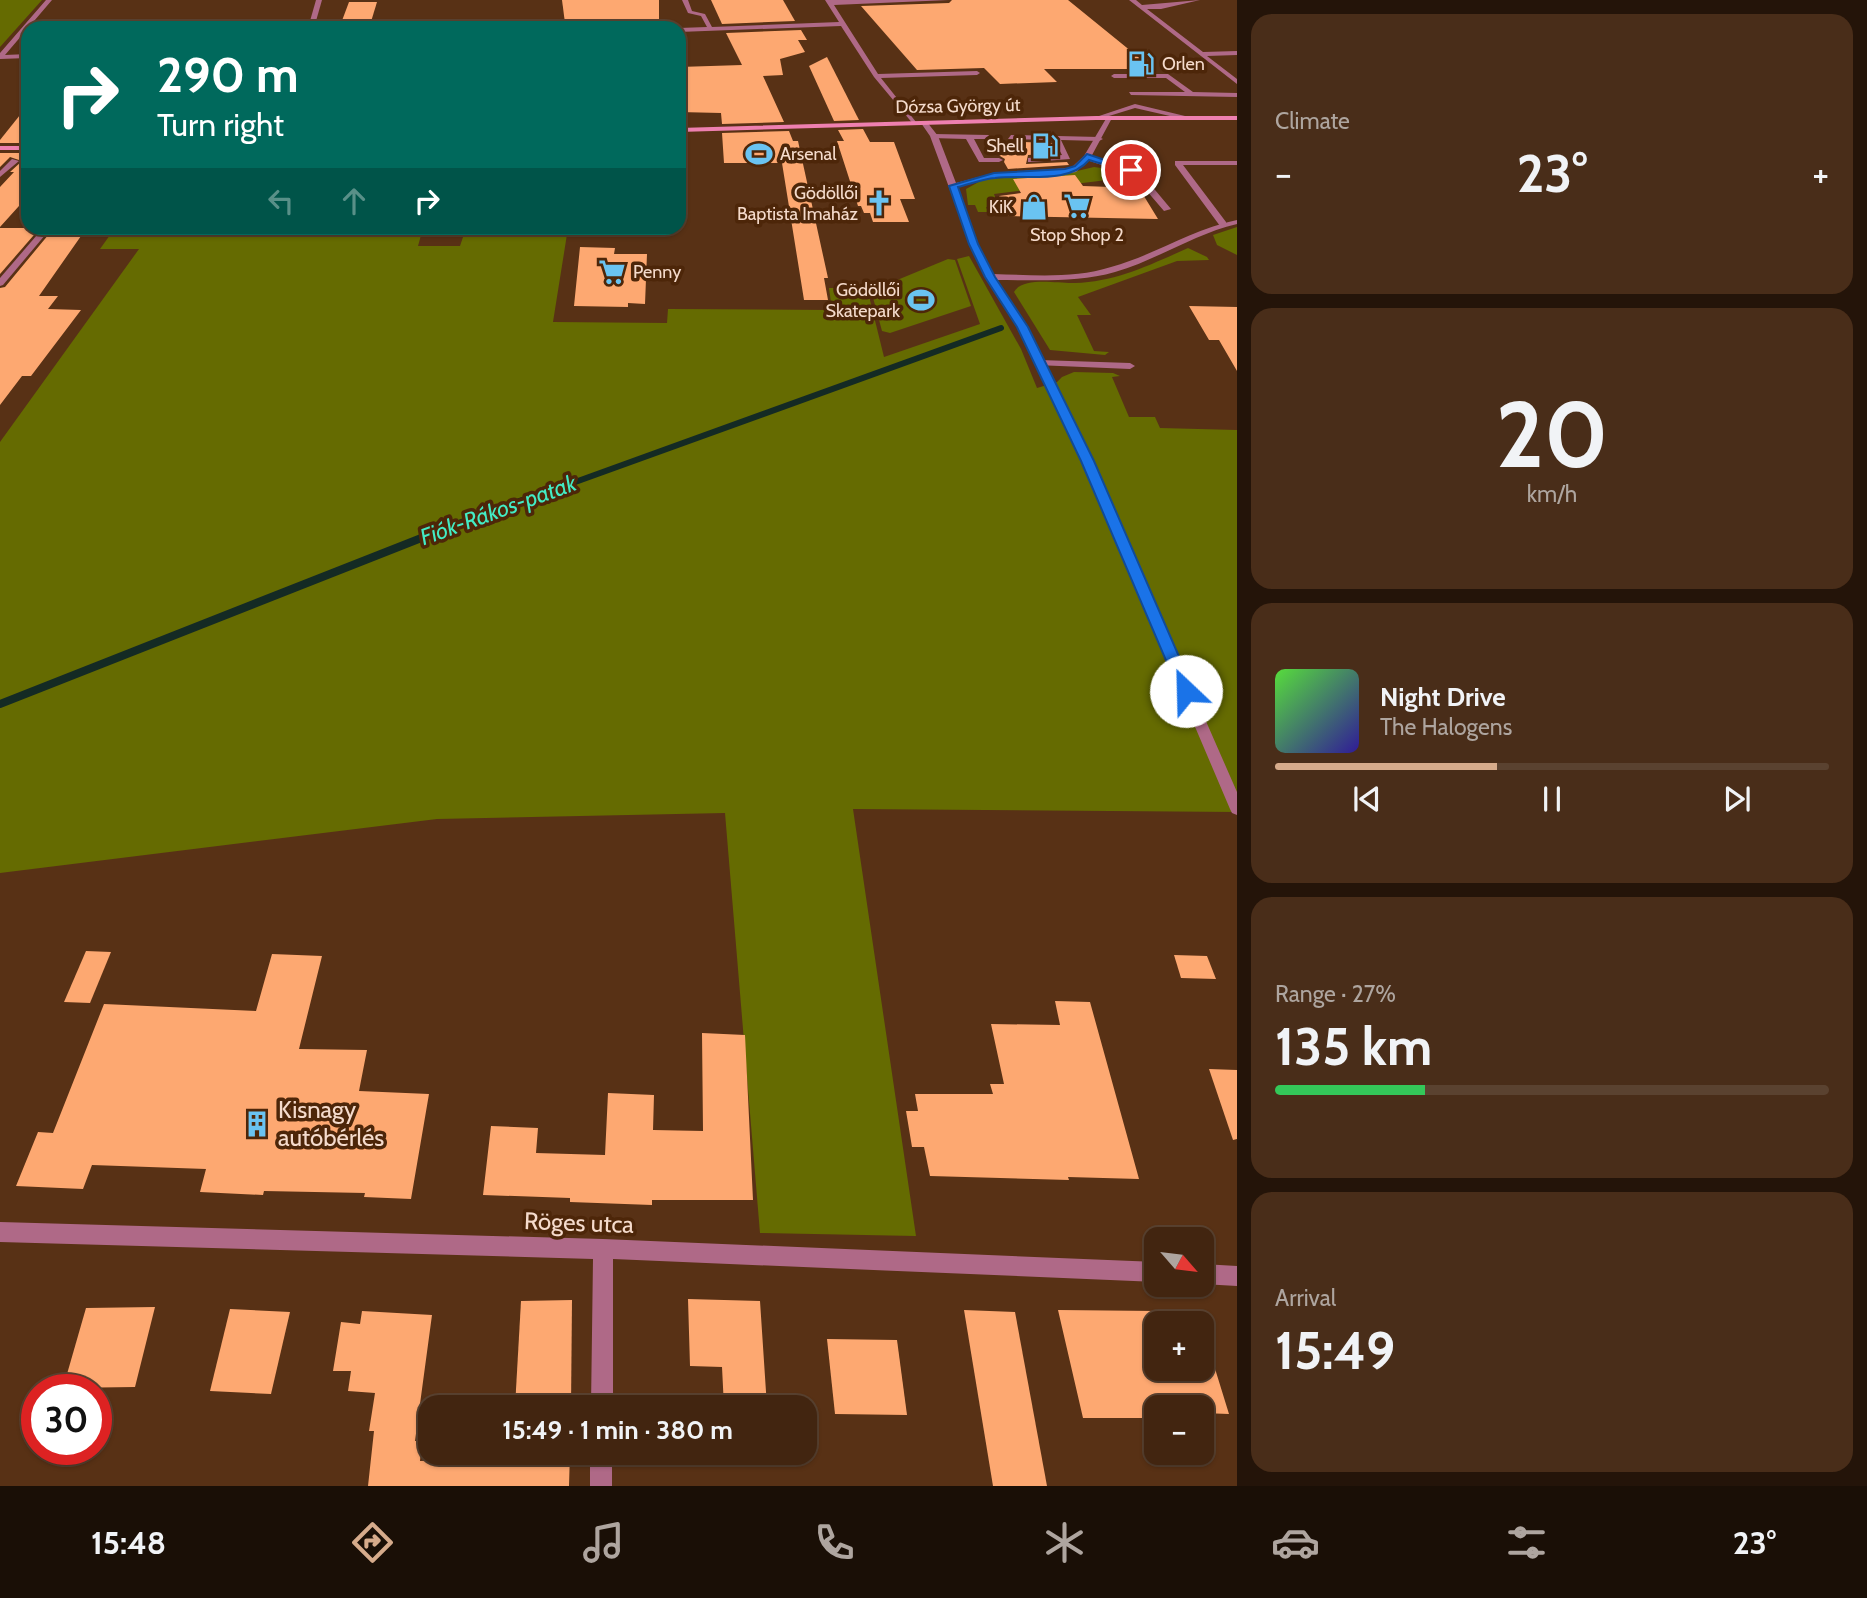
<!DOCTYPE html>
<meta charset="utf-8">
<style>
:root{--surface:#422510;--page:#492d19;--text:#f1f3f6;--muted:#aea59f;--line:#5a4230;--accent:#d6ab8b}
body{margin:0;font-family:Cabin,sans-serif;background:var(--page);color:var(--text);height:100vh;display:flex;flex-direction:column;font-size:26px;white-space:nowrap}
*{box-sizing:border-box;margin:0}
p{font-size:23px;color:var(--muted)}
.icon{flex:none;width:38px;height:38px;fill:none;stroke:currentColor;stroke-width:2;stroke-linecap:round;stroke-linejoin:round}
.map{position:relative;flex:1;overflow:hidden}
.side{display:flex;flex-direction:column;gap:14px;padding:14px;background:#241409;width:630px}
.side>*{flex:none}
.guide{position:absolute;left:21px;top:21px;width:665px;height:214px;border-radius:21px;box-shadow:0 2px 5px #0004,0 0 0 2px var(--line);background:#00695c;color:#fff;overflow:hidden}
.needle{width:46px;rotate:118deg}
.controls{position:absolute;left:1144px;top:1227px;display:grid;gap:14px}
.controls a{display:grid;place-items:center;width:70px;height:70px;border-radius:14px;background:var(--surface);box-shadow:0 2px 5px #0004,0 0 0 2px var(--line);font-size:35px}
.speed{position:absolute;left:21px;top:1374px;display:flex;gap:14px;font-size:35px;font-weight:700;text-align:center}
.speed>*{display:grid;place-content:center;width:91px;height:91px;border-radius:50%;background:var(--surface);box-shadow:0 2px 5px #0004,0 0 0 2px var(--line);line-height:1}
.speed .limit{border:10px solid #d22;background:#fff;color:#111}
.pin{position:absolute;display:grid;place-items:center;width:60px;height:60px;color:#fff;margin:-30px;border:4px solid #fff;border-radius:50%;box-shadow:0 2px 7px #0007}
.me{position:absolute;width:77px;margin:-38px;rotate:336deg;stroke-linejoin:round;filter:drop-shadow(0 0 5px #0008)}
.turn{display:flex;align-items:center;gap:24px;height:147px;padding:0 21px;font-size:32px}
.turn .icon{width:91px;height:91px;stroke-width:2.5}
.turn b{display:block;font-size:49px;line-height:60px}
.lanes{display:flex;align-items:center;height:66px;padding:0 21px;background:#0003;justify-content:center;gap:35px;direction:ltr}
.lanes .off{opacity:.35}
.big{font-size:52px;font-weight:700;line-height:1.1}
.side .widget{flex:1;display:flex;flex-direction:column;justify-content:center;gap:10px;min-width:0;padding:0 24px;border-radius:21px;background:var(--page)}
.side .dial{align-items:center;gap:0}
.dial b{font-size:91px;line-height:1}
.song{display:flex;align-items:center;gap:21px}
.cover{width:84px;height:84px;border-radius:10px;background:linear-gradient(135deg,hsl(110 70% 55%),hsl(250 70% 35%))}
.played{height:7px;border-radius:4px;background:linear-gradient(90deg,var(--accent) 40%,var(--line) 40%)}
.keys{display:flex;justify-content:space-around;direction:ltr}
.heat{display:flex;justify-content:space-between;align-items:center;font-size:38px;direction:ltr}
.charge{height:10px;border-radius:5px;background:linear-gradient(90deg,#34c759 27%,var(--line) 0)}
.trip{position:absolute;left:418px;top:1395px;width:399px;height:70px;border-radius:21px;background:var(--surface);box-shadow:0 2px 5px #0004,0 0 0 2px var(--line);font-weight:700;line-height:70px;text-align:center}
.dock{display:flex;height:112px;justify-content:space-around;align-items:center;background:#1a0f06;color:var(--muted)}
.dock .icon{width:49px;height:49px}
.dock .on{color:var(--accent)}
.dock b{font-size:32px;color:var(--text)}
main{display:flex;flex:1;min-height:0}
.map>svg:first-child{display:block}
</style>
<main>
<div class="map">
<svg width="1237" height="1486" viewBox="0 0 1237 1486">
<rect width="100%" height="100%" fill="#583115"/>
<g fill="#656b01">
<polygon points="0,0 42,0 0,47"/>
<polygon points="1094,167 1109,169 1116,174 1107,180 994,194 999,208 986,207 988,212 978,212 975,205 968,205 966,189 984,179 1060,175"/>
<polygon points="1237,227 1237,255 1217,245 1213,235"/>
<polygon points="115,228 423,228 418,246 460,246 466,228 568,228 553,322 667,323 668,309 832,310 829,288 867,288 884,357 980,324 957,259 969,256 1021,349 1037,388 1057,382 1062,377 1074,372 1113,373 1120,376 1112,377 1129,417 1155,417 1160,428 1237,430 1237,812 853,809 916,1236 760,1233 725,813 437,819 0,873 0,442 139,249 100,249"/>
<path d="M1188,248L1207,257L1209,260L1177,261L1078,297L1091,315H1077L1094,351L1109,352L1105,355L1050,350L1014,292C1023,276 1059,284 1075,283C1116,282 1152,264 1188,248Z"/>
<polygon points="948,259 955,260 971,306 890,333 882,331 872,294 873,290"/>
</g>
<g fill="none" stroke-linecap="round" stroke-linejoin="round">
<polyline stroke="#142a24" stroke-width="6" points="531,498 1001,328"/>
<polyline stroke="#142a24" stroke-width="8" points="0,704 434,533 536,496"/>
</g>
<g fill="#fda871">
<polygon points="562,0 659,0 659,21 565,23"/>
<polygon points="711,0 783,0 795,21 722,24"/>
<polygon points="952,0 1068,0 1153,69 1044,69 1057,82 1000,84 984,68 917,70 861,6 949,3"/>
<polygon points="349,2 377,2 370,25 340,26"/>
<polygon points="801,30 807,40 798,40 805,52 780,59 783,75 763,76 784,122 722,124 721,113 679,112 679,67 742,65 726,33"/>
<polygon points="827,57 859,120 834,121 809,66"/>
<polygon points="28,105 28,143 0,143 0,140"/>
<polygon points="863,129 870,142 894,142 915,199 900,199 909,222 873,222 870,213 864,213 861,206 858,206 837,141 844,141 838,130"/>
<polygon points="789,131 793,141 798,141 828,278 824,278 828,300 804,300 782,163 724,163 722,133"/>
<polygon points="992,141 1052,143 1058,153 1028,155 1026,164 1067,162 1069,165 1008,169 1004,162 1005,159 1000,156"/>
<polygon points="0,153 28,153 28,196 0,227 0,187 14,172 10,172 22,161 10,157 0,167"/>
<polygon points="1075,175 1083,186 1139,188 1158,219 1008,216 999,196 1021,193 1013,179"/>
<polygon points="0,228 40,228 0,274"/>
<polygon points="54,228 83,228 77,236 81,236 39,296 58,296 48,309 81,310 31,376 22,376 0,405 0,288 5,287"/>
<polygon points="580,247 615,248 614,254 647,254 645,304 628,303 628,307 574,306"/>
<polygon points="1189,306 1237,307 1237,371 1219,340 1209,340"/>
<polygon points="86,951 111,952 90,1003 64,1002"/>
<polygon points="272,954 322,956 299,1049 367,1050 359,1091 429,1094 411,1199 364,1197 365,1193 264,1191 263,1195 200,1192 206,1169 92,1165 83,1189 16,1186 38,1132 53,1133 104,1004 256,1011"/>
<polygon points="1174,955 1207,956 1216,979 1181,978"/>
<polygon points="1055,1001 1090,1002 1139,1179 1068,1177 1069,1180 930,1176 924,1147 912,1147 906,1111 918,1111 915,1094 993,1094 990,1084 1004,1084 991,1024 1060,1025"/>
<polygon points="702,1033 745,1035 753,1200 652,1200 652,1205 570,1202 570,1198 483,1195 491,1126 538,1128 536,1153 605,1155 608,1093 654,1095 653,1130 703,1131"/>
<polygon points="1209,1069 1237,1070 1237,1139 1233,1140"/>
<polygon points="688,1299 760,1301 767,1407 724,1407 722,1367 690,1366"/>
<polygon points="572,1300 571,1407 515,1407 521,1301"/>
<polygon points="155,1307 135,1387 63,1388 86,1308"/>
<polygon points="230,1309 290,1312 271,1394 210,1391"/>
<polygon points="964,1310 1015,1312 1047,1486 993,1486"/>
<polygon points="1058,1310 1157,1311 1157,1368 1202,1368 1202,1347 1208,1346 1229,1414 1202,1413 1202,1407 1157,1407 1157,1418 1083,1418"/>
<polygon points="362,1311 432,1315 415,1441 422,1441 420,1461 506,1458 506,1452 570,1452 569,1486 368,1486 374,1431 369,1431 375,1393 348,1391 351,1371 333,1371 341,1322 360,1324"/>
<polygon points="827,1339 897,1340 907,1415 835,1414"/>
</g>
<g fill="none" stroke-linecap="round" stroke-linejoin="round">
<g fill="#af6987" fill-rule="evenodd">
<polygon points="682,0 688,0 692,11 705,14 712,27 839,22 825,0 949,0 834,5 878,74 977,71 980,73 977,75 881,78 916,122 914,125 874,77 841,26 679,32 679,28 707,27 701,16 688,13"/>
<polygon points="1129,0 1136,0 1142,5 1200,0 1161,9 1147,9 1203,52 1237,51 1237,55 1207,56 1237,79 1237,84"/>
<polygon points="1168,74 1193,92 1237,93 1237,97 1131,95 1129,92 1185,92 1166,78 1114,78 1111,76 1114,74"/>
<polygon points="1135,104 1185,116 1186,117 1183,119 1135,108 1096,120 1093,118"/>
<polygon points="934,134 989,135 986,139 974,139 984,158 999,158 1003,160 999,162 979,162 966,139 931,138"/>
<polygon points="1011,135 1099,137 1103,139 1099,141 1061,140 1070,159 1031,162 1028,162 1028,158 1062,155 1054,140 1008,139"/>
<polygon points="1087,155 1140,172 1171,209 1164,211 1134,176 1084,159 1083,157"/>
<polygon points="12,159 19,161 0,177 0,171"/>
<polygon points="1175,161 1237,161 1237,165 1183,165 1226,222 1226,226 1220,226 1175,165"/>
<polygon points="1039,360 1130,363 1135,366 1130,369 1036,365 1034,363"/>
</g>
<g fill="#af6987" fill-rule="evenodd">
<polygon points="46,0 52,0 5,55 28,54 28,58 0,59 0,53"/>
<polygon points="316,0 322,0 314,28 308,28"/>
<path d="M1107,117L1112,118L1091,157L1076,172L1057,175L994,177L957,187L978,244L993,274C1032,275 1073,279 1111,267C1155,255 1192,229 1237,220V224C1194,234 1157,260 1115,272C1077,283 1036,280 996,280L1027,327L1092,461L1237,792V815L1232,813L1230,809L1082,461L1017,327L986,277L970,244L930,136L921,123L927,122L938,136L956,183L994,173L1071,168L1084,156Z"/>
<polygon points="43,228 51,228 3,285 0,286 0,278"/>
<polygon points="0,1222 603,1239 1157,1262 1157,1282 613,1259 613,1407 591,1407 593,1259 0,1242"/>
<polygon points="1202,1264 1237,1266 1237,1286 1202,1284"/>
<rect x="590" y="1452" width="22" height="34"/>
</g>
<g fill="#ee80b0" fill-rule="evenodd">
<polygon points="1096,116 1237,116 1237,120 1096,120 679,132 679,128"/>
<rect x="0" y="146" width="28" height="4"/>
</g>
</g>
<path fill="#1a73e8" stroke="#114b97" stroke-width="2" d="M1087,154L1135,170L1131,173L1089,160C1068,185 1025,174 995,178C983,179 970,184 958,187L978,244L995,277L1028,327L1094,461L1194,691L1186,697L1179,691L1081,461L1017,327L985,277L969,244L949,186L994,173L1065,169L1075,166Z"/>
<defs>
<g id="fuel-bare" transform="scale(2.1)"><path d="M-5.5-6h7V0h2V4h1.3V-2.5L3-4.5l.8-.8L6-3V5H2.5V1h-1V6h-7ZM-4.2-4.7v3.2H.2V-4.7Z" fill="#6ac3f1" stroke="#4d2609" stroke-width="2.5" paint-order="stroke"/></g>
<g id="stadium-bare" transform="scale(2.1)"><path d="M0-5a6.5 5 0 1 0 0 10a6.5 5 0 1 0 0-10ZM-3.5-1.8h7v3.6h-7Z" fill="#6ac3f1" stroke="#4d2609" stroke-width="2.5" paint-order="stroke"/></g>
<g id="church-bare" transform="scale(2.1)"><path d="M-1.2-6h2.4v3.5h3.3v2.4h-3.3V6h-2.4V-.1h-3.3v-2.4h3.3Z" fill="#6ac3f1" stroke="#4d2609" stroke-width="2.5" paint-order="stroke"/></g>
<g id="supermarket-bare" transform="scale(2.1)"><path d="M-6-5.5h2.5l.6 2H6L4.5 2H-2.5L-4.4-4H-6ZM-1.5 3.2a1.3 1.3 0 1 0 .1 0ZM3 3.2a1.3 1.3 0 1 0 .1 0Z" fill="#6ac3f1" stroke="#4d2609" stroke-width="2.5" paint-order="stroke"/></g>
<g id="shop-bare" transform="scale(2.1)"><path d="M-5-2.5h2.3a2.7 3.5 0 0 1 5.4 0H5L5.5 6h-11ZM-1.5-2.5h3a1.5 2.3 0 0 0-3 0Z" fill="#6ac3f1" stroke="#4d2609" stroke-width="2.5" paint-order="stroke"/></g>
<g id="building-bare" transform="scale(2.1)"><path d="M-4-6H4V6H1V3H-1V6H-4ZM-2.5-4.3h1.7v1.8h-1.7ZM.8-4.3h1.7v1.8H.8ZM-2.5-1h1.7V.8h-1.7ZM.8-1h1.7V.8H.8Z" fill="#6ac3f1" stroke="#4d2609" stroke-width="2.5" paint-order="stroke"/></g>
</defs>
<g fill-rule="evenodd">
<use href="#fuel-bare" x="1141" y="64"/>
<use href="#fuel-bare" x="1045" y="146"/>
<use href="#stadium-bare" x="759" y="154"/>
<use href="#church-bare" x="879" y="203"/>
<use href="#supermarket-bare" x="1077" y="206"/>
<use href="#shop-bare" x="1034" y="207"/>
<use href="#supermarket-bare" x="612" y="272"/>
<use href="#stadium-bare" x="921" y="300"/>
<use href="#building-bare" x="257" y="1124"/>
</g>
<g text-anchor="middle" stroke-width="7" stroke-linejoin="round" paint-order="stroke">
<g font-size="18" fill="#f5dbcc" stroke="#4d2609" text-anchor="end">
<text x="1162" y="70" text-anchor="start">Orlen</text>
<text x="1024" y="152">Shell</text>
<text x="780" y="160" text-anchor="start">Arsenal</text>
<text x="858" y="199">Gödöllői<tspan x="858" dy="21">Baptista Imaház</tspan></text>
<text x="1013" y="213">KiK</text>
<text x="1077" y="241" text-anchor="middle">Stop Shop 2</text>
<text x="633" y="278" text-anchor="start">Penny</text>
<text x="900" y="296">Gödöllői<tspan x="900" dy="21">Skatepark</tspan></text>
</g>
<g font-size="18" fill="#f5dbcc" stroke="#4d2609">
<text transform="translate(958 106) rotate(-1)" y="6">Dózsa György út</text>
</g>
<g font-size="23" font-style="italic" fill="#43ecc5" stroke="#4d2609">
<text transform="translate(498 510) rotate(-20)" y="8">Fiók-Rákos-patak</text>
</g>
<g font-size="24" fill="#f5dbcc" stroke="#4d2609" text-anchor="start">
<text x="278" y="1118">Kisnagy<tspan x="278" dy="28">autóbérlés</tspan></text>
</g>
<g font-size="24" fill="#f5dbcc" stroke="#4d2609">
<text transform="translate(579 1223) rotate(2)" y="8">Röges utca</text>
</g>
</g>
</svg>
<div class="controls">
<a><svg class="needle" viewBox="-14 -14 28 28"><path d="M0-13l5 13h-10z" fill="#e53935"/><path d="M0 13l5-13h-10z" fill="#aea59f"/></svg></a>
<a>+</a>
<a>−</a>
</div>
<div class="speed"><div class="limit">30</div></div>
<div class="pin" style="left:1131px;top:170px;background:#d93025"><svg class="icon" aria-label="arrive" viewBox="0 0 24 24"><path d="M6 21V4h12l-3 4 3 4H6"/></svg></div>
<svg class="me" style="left:1186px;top:691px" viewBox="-20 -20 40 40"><circle r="19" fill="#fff"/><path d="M0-13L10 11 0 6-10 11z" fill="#1a73e8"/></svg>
<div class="trip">15:49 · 1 min · 380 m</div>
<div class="guide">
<div class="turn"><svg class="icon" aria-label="right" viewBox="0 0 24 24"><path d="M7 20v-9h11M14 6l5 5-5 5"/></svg><div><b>290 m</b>Turn right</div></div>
<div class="lanes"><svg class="icon off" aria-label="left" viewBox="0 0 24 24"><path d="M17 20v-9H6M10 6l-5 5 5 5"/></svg><svg class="icon off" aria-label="ahead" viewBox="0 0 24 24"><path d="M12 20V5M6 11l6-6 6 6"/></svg><svg class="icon" aria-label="right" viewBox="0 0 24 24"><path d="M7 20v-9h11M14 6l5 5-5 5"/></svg></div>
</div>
</div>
<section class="side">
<div class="widget"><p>Climate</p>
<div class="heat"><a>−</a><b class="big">23°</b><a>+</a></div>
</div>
<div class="widget dial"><b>20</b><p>km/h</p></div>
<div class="widget">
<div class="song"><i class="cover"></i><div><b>Night Drive</b><p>The Halogens</p></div></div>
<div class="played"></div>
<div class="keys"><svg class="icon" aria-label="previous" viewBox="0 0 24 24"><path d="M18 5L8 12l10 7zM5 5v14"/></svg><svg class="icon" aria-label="pause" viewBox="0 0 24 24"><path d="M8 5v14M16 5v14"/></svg><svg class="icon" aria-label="next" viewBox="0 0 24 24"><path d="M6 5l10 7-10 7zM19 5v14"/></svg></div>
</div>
<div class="widget"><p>Range · 27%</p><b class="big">135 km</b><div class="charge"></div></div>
<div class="widget"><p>Arrival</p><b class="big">15:49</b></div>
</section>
</main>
<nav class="dock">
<b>15:48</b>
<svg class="icon on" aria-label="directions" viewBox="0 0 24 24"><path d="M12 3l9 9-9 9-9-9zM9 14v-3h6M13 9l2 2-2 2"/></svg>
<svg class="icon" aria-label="music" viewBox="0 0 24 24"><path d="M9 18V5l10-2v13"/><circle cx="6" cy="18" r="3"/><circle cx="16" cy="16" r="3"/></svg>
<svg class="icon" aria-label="phone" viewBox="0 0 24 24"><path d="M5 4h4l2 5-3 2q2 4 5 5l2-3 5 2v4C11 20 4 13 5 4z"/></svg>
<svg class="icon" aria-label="climate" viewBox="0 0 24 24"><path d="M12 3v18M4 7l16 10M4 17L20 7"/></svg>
<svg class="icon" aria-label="car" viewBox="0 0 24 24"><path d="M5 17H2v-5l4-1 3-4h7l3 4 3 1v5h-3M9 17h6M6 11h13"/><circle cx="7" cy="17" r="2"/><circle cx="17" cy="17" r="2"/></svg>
<svg class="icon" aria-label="filters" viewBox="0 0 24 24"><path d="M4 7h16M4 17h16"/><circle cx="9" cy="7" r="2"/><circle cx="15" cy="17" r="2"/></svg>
<b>23°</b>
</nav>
